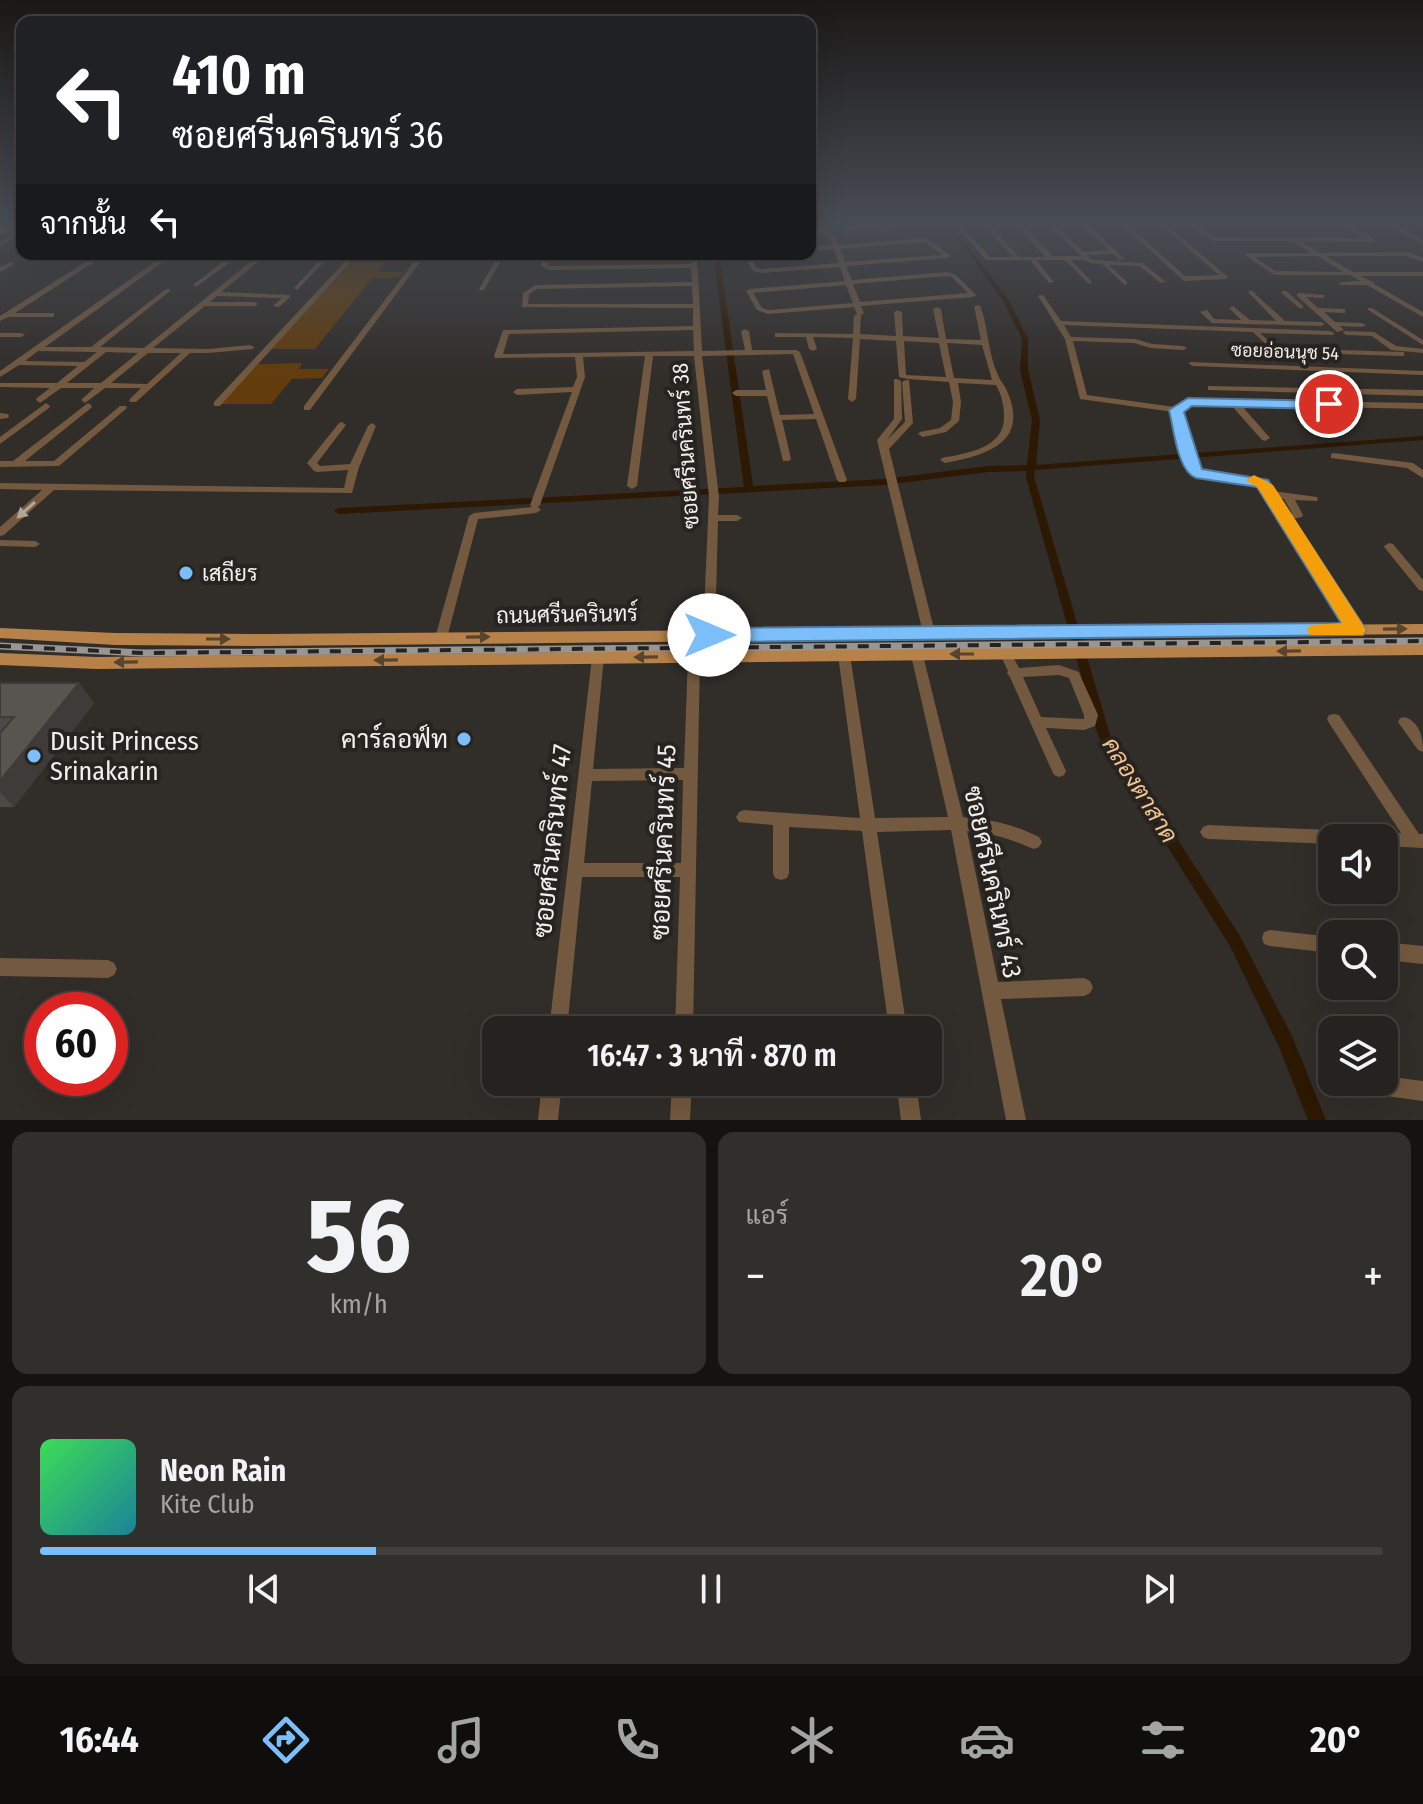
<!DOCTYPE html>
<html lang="th">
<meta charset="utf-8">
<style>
:root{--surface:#25221f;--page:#312f2c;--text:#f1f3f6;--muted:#a3a4a4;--line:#423f3d;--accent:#7cbef9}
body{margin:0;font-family:"Fira Sans Condensed",Sarabun,sans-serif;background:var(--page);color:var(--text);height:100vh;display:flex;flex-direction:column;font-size:30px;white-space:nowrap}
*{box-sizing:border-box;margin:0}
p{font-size:26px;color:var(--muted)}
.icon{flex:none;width:44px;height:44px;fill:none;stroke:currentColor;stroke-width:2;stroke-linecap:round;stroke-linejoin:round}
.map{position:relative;height:1120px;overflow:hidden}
.panel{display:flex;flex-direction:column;gap:12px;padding:12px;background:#141311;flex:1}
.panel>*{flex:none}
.hud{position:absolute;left:16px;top:16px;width:800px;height:244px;border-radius:16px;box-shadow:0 8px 32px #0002,0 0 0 2px var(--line);background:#202124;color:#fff;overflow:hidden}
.buttons{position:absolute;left:1318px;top:824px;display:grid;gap:16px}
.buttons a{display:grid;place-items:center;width:80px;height:80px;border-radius:16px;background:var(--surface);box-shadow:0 8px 32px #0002,0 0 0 2px var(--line);font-size:40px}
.speed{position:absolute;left:24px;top:992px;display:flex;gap:16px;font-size:40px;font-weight:700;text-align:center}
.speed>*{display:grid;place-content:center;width:104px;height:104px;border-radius:50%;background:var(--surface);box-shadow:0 8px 32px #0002,0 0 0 2px var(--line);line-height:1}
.speed .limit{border:12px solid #d22;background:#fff;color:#111}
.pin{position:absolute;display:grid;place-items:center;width:68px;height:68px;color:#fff;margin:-34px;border:4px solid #fff;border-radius:50%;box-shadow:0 2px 8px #0007}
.me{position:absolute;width:88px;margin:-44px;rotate:90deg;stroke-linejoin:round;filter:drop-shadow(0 0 6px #0008)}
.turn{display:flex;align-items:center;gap:28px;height:168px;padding:0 24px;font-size:36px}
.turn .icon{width:104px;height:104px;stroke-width:2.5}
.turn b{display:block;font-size:56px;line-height:68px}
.then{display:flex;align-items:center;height:76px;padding:0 24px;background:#0003;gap:16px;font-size:30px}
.big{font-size:60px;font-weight:600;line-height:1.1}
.panel .tile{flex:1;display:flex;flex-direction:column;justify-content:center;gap:12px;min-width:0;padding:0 28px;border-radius:16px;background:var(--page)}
.panel .dial{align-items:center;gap:0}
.dial b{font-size:104px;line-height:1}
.song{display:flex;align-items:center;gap:24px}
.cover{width:96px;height:96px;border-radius:12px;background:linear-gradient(135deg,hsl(130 70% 55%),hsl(190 70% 35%))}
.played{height:8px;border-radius:4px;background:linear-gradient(90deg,var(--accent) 25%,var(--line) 25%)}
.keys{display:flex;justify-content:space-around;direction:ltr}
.heat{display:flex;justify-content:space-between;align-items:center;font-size:44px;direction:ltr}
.panel .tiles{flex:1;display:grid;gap:12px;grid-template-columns:1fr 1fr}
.tile:last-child{grid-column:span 2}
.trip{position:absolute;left:482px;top:1016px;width:460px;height:80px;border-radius:16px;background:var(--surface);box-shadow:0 8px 32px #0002,0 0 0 2px var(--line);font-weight:600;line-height:80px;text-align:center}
.dock{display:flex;height:128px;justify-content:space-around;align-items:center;background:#0f0e0c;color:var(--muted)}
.dock .icon{width:56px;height:56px}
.dock .current{color:var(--accent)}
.dock b{font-size:36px;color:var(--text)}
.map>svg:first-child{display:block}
</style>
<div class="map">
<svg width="1423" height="1120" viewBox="0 0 1423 1120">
<rect width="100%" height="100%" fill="#312d29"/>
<g fill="#623c0c">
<polygon points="357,254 392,254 378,272 403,272 398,278 372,278 315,349 270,349"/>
<polygon points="302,363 299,369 329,369 322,378 292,379 271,404 221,404 258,364"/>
</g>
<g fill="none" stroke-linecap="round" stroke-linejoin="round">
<g fill="#2c1803" fill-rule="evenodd">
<polygon points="944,221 948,221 1008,299 1028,339 1028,370 1040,420 1036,465 1423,436 1423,440 1035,470 1034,477 1110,735 1240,936 1292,1036 1326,1120 1308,1120 1279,1047 1230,946 1098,736 1026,477 1026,471 988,472 884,485 339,514 334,511 339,508 744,487 713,254 719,254 753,486 884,479 988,466 1027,465 1032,420 1020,370 1022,339 1002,299"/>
<polygon points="1397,221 1402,221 1423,231 1423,235"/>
</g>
<g fill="#73593f" fill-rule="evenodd">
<polygon points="17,221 22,221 22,223 7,230 22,230 22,234 0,246 0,242 14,234 0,234 0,229"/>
<path d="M810,221H813L824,228L928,222L929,223L926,225L828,232L835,237L839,245L926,238L950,255L951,256L948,258L846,266L852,280L947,272L956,275L976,295L973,297L861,306L864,313L861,315L860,334L896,336L894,312L898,310L902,312L903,336L939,338L933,309L937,307L941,309L946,339L981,340L974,306L980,305C989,328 987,352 998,375C1000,381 1005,385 1007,391C1030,443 986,455 945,463L940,460L942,458C966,453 1005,449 1004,416C1004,405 1001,394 996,385L958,383L961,402L959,421L946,432L923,437L918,434L920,432L940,428L951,420L953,402L949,382L908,379L899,377L896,341L860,339L856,399L852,402L848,399L853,338L813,337L817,349L813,351L809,349L806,337H775V333H778L853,334L854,316L857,314L854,307L768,314L757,310L746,291L749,289L845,281L840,267L761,273L753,271L742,254H748L757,268L761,269L839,263L834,249L810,251V247L833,245L830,239L821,232L810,233V229H817L810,224ZM925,242L942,255L845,262L840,249ZM947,276L952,277L968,293L860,302L853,284ZM846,285L853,303L769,310L762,308L753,293ZM904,341L939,343L946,377L906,375ZM947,343L982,345L992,380L954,378Z"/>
<path d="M957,221H1019L1053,256H1081L1045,221H1051L1084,252L1109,250L1078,221H1084L1125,259L1120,260L1113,254L1087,255L1093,260L1143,263L1166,282L1161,283L1139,266L1109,265L1127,282V284L1125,285L1102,264L1089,263L1085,260H1071L1091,281L1092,282L1089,284L1065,260H1036L1054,282L1049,283L1030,260H986L955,224L954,223ZM1014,223L1046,257H1019L989,224ZM983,224L1013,257H990L961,225Z"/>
<polygon points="1118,221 1124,221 1185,276 1219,275 1156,221 1162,221 1228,277 1225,279 1184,281"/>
<polygon points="1380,221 1387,221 1423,240 1423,244"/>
<path d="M1193,223L1342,222L1373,238L1374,240L1371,242L1300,241L1320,253L1408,252L1423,258V262L1407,256H1326L1353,272H1423V276H1360L1373,282L1374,284L1423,312V317L1367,285H1340L1339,284L1342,282L1360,281L1350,275H1274L1245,255L1248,253H1311L1292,241H1214L1191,227ZM1197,226H1341L1365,238L1215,237ZM1318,256L1343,272L1275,271L1255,257Z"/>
<polygon points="98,254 105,254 101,257 131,257 134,259 131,261 96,261 15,313 54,313 54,317 8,317 0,321 0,316"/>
<path d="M166,254L326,255L329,257L297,290L294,288L295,287L321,259L263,258L221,292L290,295V297L279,307L273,306L282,298L217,296L210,302H255L258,304L255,306H205L153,348L208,349L250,345L254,347L253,349L208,353H190L136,402H130L129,400L141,388H105L85,403L81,400L94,388H61L40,403L36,400L37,398L50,388L0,387V383H57L78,366L19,365L0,377V371ZM170,257L228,258L194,284L193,285L196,287L236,258H255L144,348L100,347L170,291V289H166L91,347H45ZM38,351L92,352H97L84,362L25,361ZM106,352L138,353L101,383H67ZM148,353H181L147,384L111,383Z"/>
<polygon points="352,254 358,254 220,406 214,406 214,402"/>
<polygon points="420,254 426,254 310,410 304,410 304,406"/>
<polygon points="499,254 505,254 484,290 480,290 479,289"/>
<path d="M544,254H550L547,265L550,266L691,264V254H697L702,351L745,350L741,331L745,329L749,331L752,350H796L800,352L847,480L845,482H839L837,480L816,419L782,420L791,459L789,461H783L767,396H736L732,393L736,390H766L762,371L769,369L780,415L814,414L793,354L702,356L719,497L718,515H737L742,518L737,521H718L715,635L713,638H705L703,635L709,497L694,356H653L637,486L632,489L627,486L645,356L583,357L585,377L540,505L538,507L541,510L536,513L478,519L447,638L445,641H437L435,638L469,516L474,513L532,507L530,505L572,392L517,395L513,392L517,389L573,387L577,377L575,357L495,358L494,356L503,330L693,326V308L522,307L523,293L536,285L692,282L691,268L549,270L541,266ZM692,286L693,304H528L529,294L537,289ZM693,330L694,351L503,354L509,334Z"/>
<polygon points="11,262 14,264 13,265 0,272 0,267"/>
<polygon points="1251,290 1285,321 1321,322 1325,324 1321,326 1212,323 1200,312 1207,310 1214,319 1241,320 1229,308 1233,306 1250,320 1276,321 1249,293 1248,292"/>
<polygon points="1282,291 1286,291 1303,306 1303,308 1299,308 1282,293"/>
<polygon points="1299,293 1324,295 1325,296 1322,298 1306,297 1318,308 1345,309 1345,313 1342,313 1324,312 1335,322 1362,323 1366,325 1362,327 1340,326 1344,330 1337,332 1297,296 1297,294"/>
<path d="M1039,295H1043L1061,321L1330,331L1334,333L1333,335L1260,333L1276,348L1404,352V356H1401L1274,352L1253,332L1064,325L1071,337L1135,339L1152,344L1183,346L1187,348L1183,350L1151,348L1134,343L1073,341L1087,395L1175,407L1188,399L1423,403V409L1241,405L1270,438L1265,441L1262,440L1231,405H1190L1182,411L1194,459L1200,471L1263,480L1266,481L1273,491L1317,497L1318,499L1317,501L1295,500L1303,515L1302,517L1291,519L1360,627L1362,630L1360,633H1352L1260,485L1193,475L1184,459L1173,412L1080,399L1065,339L1038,296ZM1277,498L1284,499L1292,513L1287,514Z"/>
<polygon points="1368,308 1372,308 1423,340 1423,345 1368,310"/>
<polygon points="1344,331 1374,332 1396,346 1423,349 1423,353 1391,350 1372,336 1347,335 1343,333"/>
<polygon points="0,333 21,333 25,335 21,337 0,337"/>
<polygon points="1190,362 1423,371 1423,375 1193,366 1189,364"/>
<polygon points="894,379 897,379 901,381 902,419 887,440 905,422 902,382 906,380 909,380 913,423 889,449 935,633 933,636 925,636 923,633 877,440 894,419"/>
<polygon points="1208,386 1423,390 1423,396 1211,390 1208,390"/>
<polygon points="46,403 50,406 49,408 0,444 0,437"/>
<polygon points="88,403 92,406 91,408 25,461 54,461 120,406 126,406 127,408 59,466 0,467 0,461 13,461"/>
<polygon points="0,413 8,414 9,416 8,418 0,419"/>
<polygon points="342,422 346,425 317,463 320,466 350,464 368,426 372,423 376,426 359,467 352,493 54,490 4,535 0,536 0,527 42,490 0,489 0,483 344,488 348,470 317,472 314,471 307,463 339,423"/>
<polygon points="1334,453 1413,463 1423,470 1423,478 1407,468 1331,458 1331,454"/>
<polygon points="0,540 35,541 40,544 35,547 0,546"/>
<polygon points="1389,543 1393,544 1423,580 1423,591 1419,590 1385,548 1384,546"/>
<path d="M1006,649L1010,651L1019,668L1059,665L1079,672L1080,675L1098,715L1095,726L1084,730L1046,728L1066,771L1064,775L1059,777L1054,775L1052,771L1010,677L1007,673L1008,671L1000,654L1002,651ZM1059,675L1069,678L1084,715V719L1041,717L1023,677Z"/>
<path d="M844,650L848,652L850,655L875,818L948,817L911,655L913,652H921L923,655L963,817C991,819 1015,825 1039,837L1042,842L1039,847L1034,849C1009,839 994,833 967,831L998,982L1084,978L1090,981L1093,987L1090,993L1084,996L1001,999L1026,1120H1006L951,830L877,832L907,1030H889L862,831L789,827V873L787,878L781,880L775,878L773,873V825L739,822L736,817L739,812L744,810L860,818L838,655L840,652Z"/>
<path d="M694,651L698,653L700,656L693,1030H675L680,877H582L567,1030H549L592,657L594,654H602L604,657L593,769L684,768L688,656L690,653ZM683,780L681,863H584L592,781Z"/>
<polygon points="1334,714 1339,715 1419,834 1423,834 1423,848 1384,846 1384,838 1377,838 1379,834 1384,832 1401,833 1329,723 1327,719 1329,715"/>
<path d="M1405,717C1420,723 1423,737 1423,752L1418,750L1398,722L1400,718Z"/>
<polygon points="1208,825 1354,831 1359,833 1362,838 1332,838 1332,844 1208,839 1203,837 1200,832 1203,827"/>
<polygon points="1270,930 1332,937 1332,953 1270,946 1264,944 1262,938 1264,932"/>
<polygon points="1384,942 1423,946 1423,964 1384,960"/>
<polygon points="0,958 108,960 114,963 117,969 114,975 108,978 0,976"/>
<polygon points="1384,1076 1423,1081 1423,1101 1356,1092 1349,1089 1346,1082 1384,1082"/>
<polygon points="542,1082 562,1082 558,1120 538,1120"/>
<polygon points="672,1082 692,1082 690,1120 670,1120"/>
<polygon points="896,1082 916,1082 921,1120 901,1120"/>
</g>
<g fill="#b78249" fill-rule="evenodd">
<polygon points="1423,624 1423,634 266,646 115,645 0,638 0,628 115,633 266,634"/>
<polygon points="1423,643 1423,655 97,669 0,665 0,653 97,657"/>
</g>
<g stroke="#999592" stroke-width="7">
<polyline id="rail" points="0,646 142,653 1423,641"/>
</g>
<use href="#rail" stroke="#272420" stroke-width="4" stroke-dasharray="11" stroke-linecap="butt"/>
</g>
<polygon fill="#4c4845" points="0,683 79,683 94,703 14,807 0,807"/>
<polygon fill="#3e3b38" points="79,683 94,703 14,807 0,792 0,781"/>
<polygon fill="#585450" stroke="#3e3b38" stroke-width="2" points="0,683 79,683 0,781 0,733 14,717 0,717"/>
<defs><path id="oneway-solid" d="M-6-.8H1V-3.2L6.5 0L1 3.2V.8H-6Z" transform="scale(2)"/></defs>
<use fill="#b2a496" href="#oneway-solid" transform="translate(26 510) rotate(138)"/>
<g fill="#59452e">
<use href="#oneway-solid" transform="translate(1395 629) rotate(-1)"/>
<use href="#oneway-solid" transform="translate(478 637) rotate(-1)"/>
<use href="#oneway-solid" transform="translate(218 639)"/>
<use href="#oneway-solid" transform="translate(1289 651) rotate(179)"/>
<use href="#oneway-solid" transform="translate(962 654) rotate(180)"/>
<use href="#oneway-solid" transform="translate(646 657) rotate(179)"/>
<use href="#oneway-solid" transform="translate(386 660) rotate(179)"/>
<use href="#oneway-solid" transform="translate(126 662) rotate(179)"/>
</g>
<linearGradient id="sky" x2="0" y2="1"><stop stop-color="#1b1917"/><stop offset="0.59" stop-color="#484c54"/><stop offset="1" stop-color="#484c54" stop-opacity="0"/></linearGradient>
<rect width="1423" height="377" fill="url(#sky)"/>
<path fill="#7cbef9" stroke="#517ca2" stroke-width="2" d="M1188,398L1334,401L1336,404L1329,409L1192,406L1184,412L1202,469L1268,480L1363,625L1366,630L1363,635L709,642L702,640L699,635L702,630L709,628L1341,623L1257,487L1196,478C1177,471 1174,429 1169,410Z"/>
<polygon fill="#f59e0b" points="1254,475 1273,485 1363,625 1366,630 1363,635 1310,635 1307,630 1310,625 1342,623 1258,488 1246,480"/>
<g fill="#7cbef9" stroke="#272420" stroke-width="3">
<circle cx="186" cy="573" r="8"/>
<circle cx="464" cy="739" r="8"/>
<circle cx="34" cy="756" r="8"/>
</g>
<g text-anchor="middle" stroke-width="8" stroke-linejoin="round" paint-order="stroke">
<g font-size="18" fill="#f2efec" stroke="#272420">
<text transform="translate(1285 352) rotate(2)" y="6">ซอยอ่อนนุช 54</text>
</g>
<g font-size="22" fill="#f2efec" stroke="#272420">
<text transform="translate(685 446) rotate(-94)" y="8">ซอยศรีนครินทร์ 38</text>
<text transform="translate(567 614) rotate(-1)" y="8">ถนนศรีนครินทร์</text>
</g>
<g font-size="22" fill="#f2efec" stroke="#272420" text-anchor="start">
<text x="202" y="581">เสถียร</text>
</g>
<g font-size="24" font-style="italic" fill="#f4c28f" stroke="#272420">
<text transform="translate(1140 790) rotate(58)" y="8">คลองตาสาด</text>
</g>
<g font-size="26" fill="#f2efec" stroke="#272420" text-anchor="end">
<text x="448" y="748">คาร์ลอฟ์ท</text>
<text x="50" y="750" text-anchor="start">Dusit Princess<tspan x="50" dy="30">Srinakarin</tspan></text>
</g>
<g font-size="26" fill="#f2efec" stroke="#272420">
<text transform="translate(552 841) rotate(-84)" y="9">ซอยศรีนครินทร์ 47</text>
<text transform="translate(663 842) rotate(-88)" y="9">ซอยศรีนครินทร์ 45</text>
<text transform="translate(993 882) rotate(78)" y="9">ซอยศรีนครินทร์ 43</text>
</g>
</g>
</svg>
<div class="buttons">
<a><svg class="icon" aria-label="sound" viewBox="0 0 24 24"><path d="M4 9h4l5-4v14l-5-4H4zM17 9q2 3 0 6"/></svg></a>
<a><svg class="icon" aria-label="search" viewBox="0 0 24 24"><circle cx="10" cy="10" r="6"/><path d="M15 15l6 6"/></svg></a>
<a><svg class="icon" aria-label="layers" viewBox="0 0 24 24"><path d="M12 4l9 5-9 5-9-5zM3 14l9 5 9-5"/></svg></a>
</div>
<div class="speed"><div class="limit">60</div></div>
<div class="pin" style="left:1329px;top:404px;background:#d93025"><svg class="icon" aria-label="arrive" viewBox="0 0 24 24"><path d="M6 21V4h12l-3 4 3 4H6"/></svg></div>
<svg class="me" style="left:709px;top:635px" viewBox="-20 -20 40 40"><circle r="19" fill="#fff"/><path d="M0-13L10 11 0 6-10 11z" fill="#7cbef9"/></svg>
<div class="trip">16:47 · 3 นาที · 870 m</div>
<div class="hud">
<div class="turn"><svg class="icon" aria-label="left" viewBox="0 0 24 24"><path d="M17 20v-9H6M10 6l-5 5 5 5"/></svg><div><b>410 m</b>ซอยศรีนครินทร์ 36</div></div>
<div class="then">จากนั้น<svg class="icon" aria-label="left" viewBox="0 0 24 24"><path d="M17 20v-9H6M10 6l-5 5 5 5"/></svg></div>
</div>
</div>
<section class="panel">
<div class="tiles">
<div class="tile dial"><b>56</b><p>km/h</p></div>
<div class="tile"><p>แอร์</p>
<div class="heat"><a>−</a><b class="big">20°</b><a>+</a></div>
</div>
<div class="tile">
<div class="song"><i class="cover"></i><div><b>Neon Rain</b><p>Kite Club</p></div></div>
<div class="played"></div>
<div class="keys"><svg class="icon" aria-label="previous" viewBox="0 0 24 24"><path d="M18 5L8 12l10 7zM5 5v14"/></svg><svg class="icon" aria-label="pause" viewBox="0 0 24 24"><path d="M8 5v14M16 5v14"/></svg><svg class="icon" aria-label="next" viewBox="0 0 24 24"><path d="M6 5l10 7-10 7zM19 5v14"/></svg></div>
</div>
</div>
</section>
<nav class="dock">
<b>16:44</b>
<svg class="icon current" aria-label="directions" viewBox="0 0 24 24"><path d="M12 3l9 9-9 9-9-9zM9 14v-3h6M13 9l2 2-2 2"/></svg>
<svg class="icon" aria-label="music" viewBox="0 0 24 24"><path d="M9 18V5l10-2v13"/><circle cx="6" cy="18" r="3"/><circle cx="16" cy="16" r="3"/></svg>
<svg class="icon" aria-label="phone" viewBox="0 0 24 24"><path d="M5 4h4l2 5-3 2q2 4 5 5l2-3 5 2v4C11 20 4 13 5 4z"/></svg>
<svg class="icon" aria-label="climate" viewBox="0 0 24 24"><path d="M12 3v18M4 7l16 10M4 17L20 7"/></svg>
<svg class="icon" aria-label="car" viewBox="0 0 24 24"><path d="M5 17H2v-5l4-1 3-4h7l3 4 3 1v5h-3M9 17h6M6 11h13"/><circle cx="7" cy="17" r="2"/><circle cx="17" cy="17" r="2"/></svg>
<svg class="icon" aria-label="filters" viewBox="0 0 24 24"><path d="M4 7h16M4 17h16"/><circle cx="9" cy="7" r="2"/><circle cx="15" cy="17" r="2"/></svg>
<b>20°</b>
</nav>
